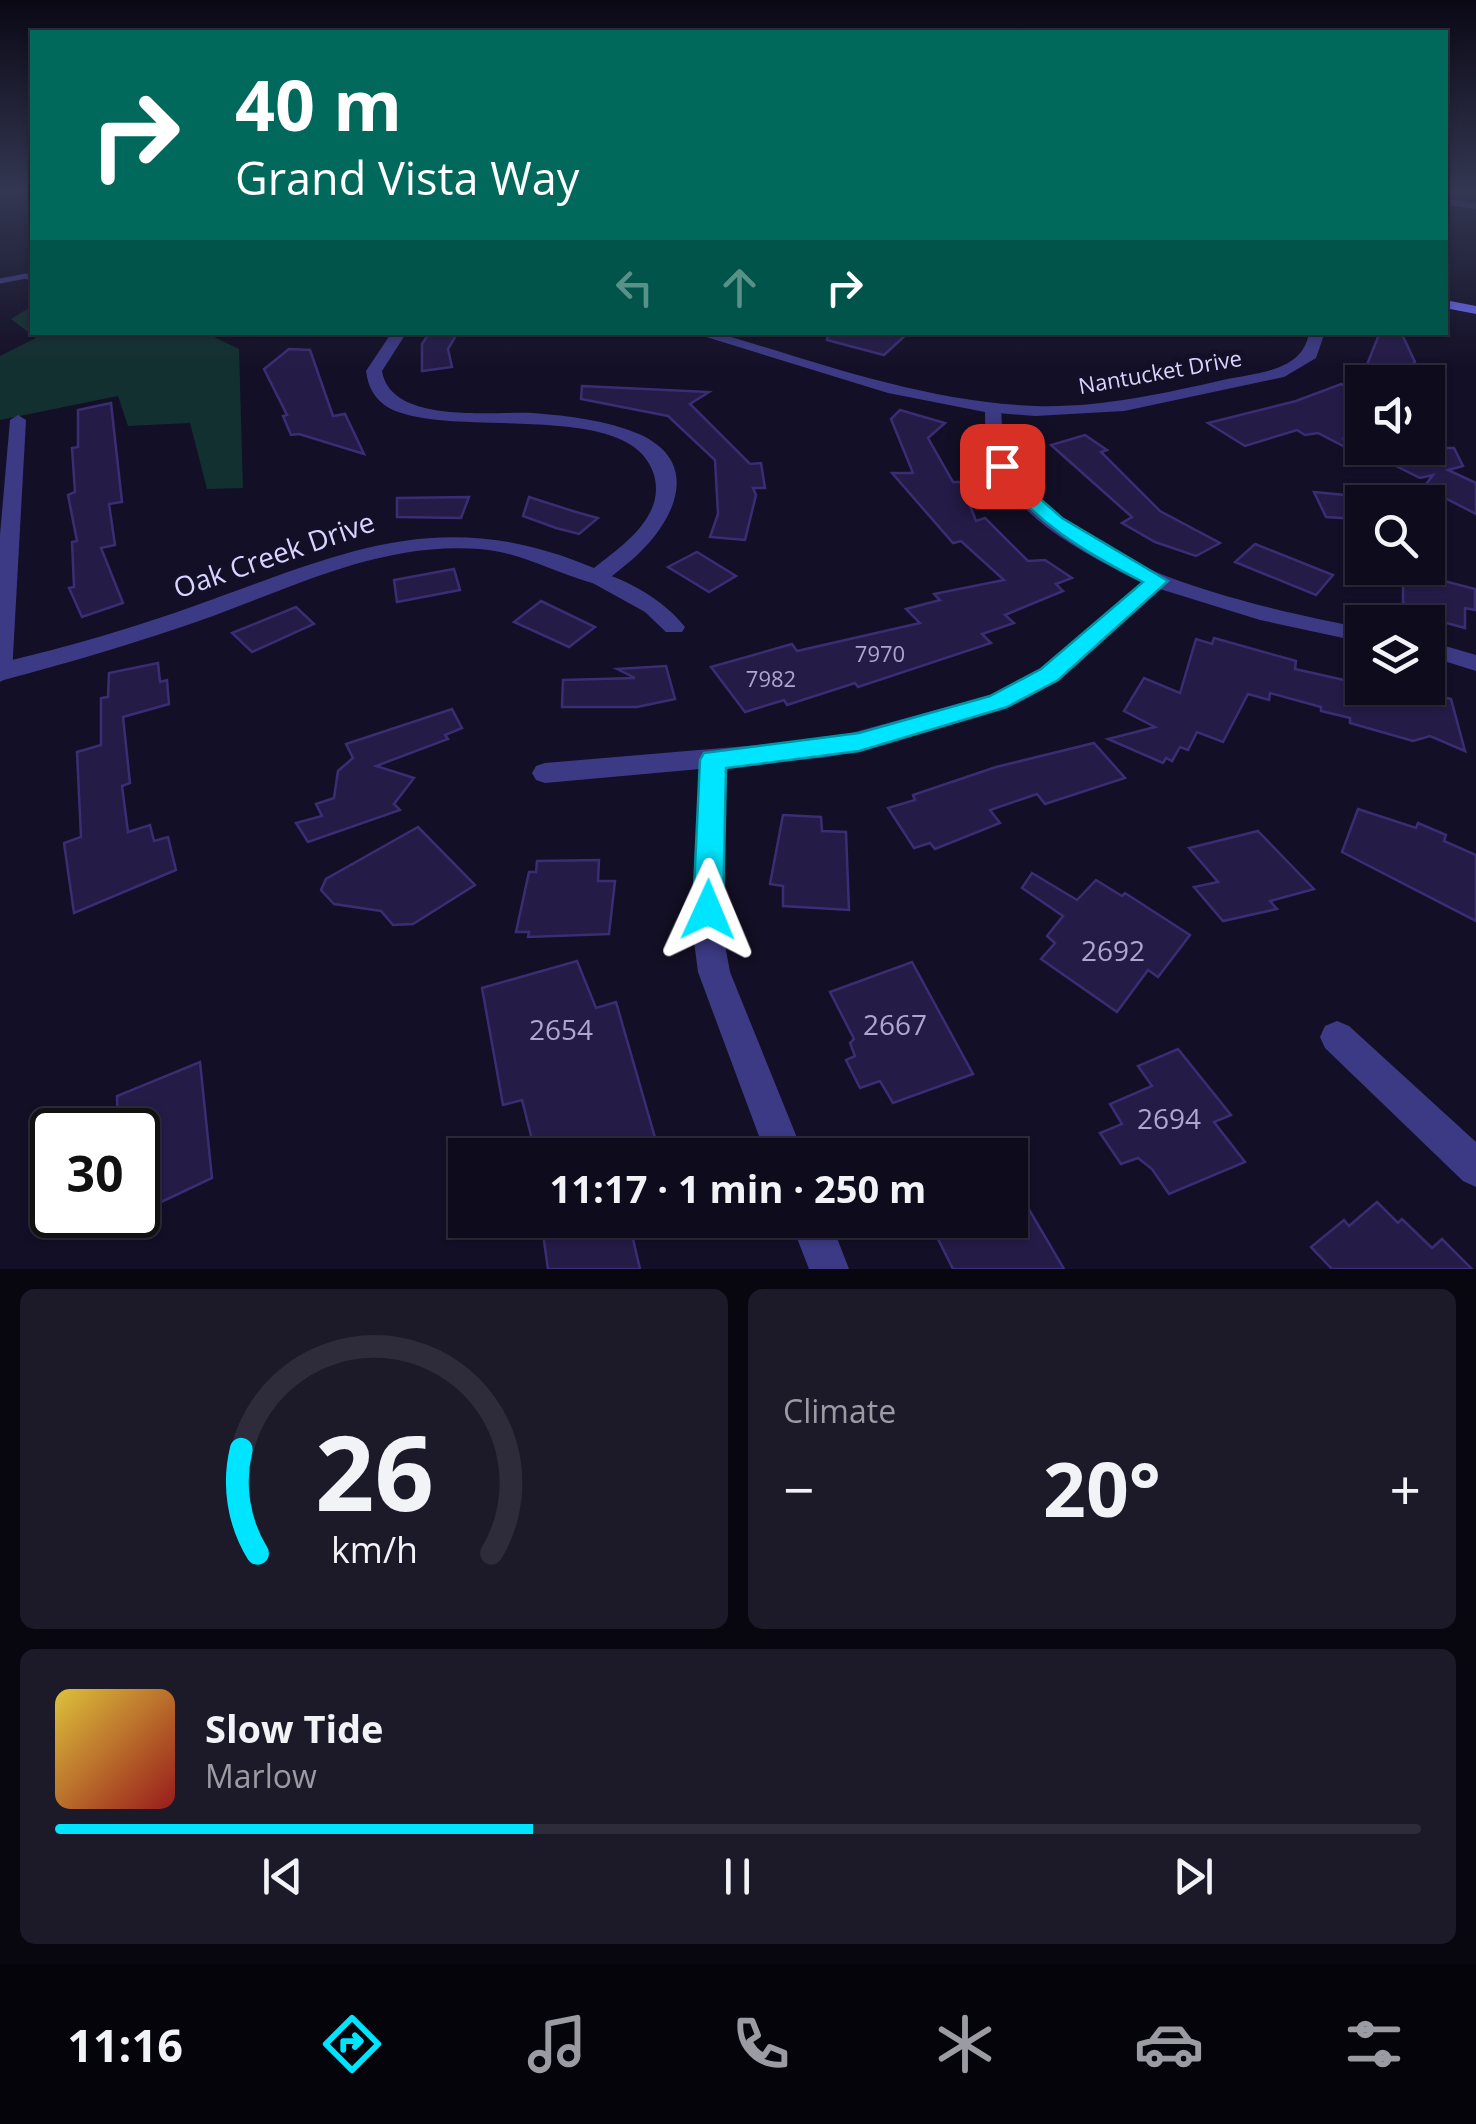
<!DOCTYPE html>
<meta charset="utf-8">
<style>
:root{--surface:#0e0b1c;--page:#1c1929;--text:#f1f3f6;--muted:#9b9ba3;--line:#2e2b3b;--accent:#00e5ff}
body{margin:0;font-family:"Open Sans",sans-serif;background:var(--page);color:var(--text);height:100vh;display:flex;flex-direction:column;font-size:38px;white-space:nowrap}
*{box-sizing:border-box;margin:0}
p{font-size:32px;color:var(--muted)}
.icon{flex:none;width:55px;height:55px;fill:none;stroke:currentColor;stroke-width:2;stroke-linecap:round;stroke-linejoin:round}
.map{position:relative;height:1269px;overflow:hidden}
.drawer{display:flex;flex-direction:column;gap:20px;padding:20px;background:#08060f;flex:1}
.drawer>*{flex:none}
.guide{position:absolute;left:30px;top:30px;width:1418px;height:305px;border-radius:0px;box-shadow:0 2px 8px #0004,0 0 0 2px var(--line);background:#00695c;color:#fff;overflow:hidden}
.tools{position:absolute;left:1345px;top:365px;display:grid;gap:20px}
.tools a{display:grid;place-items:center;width:100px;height:100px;border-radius:0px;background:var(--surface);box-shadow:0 2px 8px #0004,0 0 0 2px var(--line);font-size:50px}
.speed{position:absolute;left:30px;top:1108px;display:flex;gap:20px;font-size:50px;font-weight:700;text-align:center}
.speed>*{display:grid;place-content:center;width:130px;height:130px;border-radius:50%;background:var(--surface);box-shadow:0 2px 8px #0004,0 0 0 2px var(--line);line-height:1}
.speed .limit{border:5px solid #111;border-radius:15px;background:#fff;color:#111}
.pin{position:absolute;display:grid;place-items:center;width:85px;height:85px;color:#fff;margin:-42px;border-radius:20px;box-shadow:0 5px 15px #0006}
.me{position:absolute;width:110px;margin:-55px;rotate:1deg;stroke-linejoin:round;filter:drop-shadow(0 0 8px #0008)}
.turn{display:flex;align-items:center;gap:35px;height:210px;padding:0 40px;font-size:45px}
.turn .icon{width:130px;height:130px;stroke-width:2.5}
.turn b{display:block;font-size:70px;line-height:85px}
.lanes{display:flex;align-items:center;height:95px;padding:0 40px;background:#0003;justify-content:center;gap:50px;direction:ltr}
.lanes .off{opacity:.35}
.big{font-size:75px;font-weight:700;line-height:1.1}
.drawer .widget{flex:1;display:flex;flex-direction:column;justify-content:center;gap:15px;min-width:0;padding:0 35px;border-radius:15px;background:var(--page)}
.drawer .dial{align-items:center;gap:0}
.dial svg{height:260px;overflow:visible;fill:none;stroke:var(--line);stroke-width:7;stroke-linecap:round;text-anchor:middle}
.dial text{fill:var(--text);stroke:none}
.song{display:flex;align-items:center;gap:30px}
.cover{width:120px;height:120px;border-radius:15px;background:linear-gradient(135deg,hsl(50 70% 55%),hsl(0 70% 35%))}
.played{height:10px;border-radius:5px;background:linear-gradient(90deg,var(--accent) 35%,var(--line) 35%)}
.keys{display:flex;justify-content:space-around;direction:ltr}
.heat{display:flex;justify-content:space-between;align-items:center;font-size:55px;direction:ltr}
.drawer .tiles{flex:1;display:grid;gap:20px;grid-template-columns:1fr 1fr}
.widget:last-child{grid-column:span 2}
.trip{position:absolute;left:448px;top:1138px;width:580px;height:100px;border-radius:0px;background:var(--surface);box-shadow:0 2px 8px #0004,0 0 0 2px var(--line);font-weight:700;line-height:100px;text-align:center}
.menu{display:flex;height:160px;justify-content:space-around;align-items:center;background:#06040b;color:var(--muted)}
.menu .icon{width:70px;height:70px}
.menu .current{color:var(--accent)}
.menu b{font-size:45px;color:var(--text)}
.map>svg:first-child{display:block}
</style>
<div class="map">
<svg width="1476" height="1269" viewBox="0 0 1476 1269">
<rect width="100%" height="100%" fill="#130f26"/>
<polygon fill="#12302f" points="32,306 32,332 206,333 239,349 243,488 207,489 190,423 128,426 118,396 0,420 0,356 36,338 11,319"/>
<g fill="#241b47" stroke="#3b2d73" stroke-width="2.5">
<polygon points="430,332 458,332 448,349 452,367 422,371 422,344"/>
<polygon points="828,332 909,332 884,355 827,340"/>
<polygon points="1380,332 1401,332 1415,362 1395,382 1360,382"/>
<polygon points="289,349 310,350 333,416 345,414 364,454 299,434 291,435 283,416 287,415 264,369"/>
<polygon points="1341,384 1362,393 1362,448 1454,448 1463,466 1448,470 1476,483 1476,514 1424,487 1433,475 1420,478 1344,440 1349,449 1318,433 1305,435 1297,430 1245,446 1208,423 1296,401"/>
<polygon points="582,386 709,392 690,404 750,464 761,463 765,488 753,488 756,495 745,540 710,537 718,514 715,460 668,416 581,399"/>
<polygon points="111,403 122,502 109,504 115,545 101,548 123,603 82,617 69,588 74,587 72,542 77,541 68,495 75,492 72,448 78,447 78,410"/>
<polygon points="900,410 945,423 928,438 953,482 961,482 976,521 985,518 1028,561 1045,560 1072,578 1056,584 1063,591 1005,615 1014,623 982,634 991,643 858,687 855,683 787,705 784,700 745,712 711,667 792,644 797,651 920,623 906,609 940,600 934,594 1004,580 961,541 953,543 892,473 913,473 891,419"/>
<polygon points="1085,435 1107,450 1101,452 1160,511 1220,543 1196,556 1155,542 1122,523 1132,517 1051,445"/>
<polygon points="1314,492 1345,495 1358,519 1326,517"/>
<polygon points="469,497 461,518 397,517 397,498"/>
<polygon points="529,497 576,512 598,518 579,534 556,528 523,516"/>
<polygon points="1255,544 1333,575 1316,595 1235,562"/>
<polygon points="697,552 736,576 709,592 668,567"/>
<polygon points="454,569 460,590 397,602 394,580"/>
<polygon points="1417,574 1475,589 1475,610 1465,608 1465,628 1407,612 1408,605 1403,603 1403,578 1416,581"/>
<polygon points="541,601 595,627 569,647 514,622"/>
<polygon points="296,607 314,624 252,652 232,633"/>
<polygon points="1214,638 1296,661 1295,669 1362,684 1362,688 1409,688 1451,699 1465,751 1430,736 1413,741 1350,723 1350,718 1321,711 1321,707 1270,693 1269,700 1248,694 1223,742 1197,732 1188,750 1180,747 1172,761 1166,758 1163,763 1108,739 1155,727 1124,711 1144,678 1180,693 1196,639 1212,644"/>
<polygon points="158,663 160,682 167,680 169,704 123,717 130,783 122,786 128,832 150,825 154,841 168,837 176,870 74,913 64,843 81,837 77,752 101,745 101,698 108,697 109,673"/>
<polygon points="666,666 675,699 637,707 562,707 563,680 635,678 617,669"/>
<polygon points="452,709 462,728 445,735 448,739 376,766 414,778 394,804 400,810 308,842 296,823 322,816 316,804 334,798 338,771 353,758 346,744"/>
<polygon points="1094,743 1125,778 1045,804 1037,794 990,810 1000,823 935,849 930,843 914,848 888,808 915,800 913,795 996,767"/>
<polygon points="1358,809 1416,828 1418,823 1446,835 1444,841 1476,855 1476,921 1342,852"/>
<polygon points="783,815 821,817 822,831 846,832 849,910 783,906 783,886 770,884"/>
<polygon points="418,827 475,885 413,924 393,925 381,911 334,904 321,890 326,879"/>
<polygon points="1258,831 1314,889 1270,901 1277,909 1223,921 1194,887 1218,882 1189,848"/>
<polygon points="599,860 598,881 615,881 609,934 528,937 529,932 516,932 529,872 536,872 537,861"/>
<polygon points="1032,873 1077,900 1096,880 1122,896 1125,893 1190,935 1158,977 1148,970 1117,1012 1041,959 1055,943 1047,936 1063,916 1022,888"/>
<polygon points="577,961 596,1008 616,1002 660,1155 536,1155 522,1100 503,1105 482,988"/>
<polygon points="912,962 973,1074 893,1103 880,1081 860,1088 846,1060 855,1056 850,1043 854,1039 830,992"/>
<polygon points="1178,1049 1231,1115 1214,1122 1245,1162 1169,1194 1152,1169 1138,1158 1121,1164 1100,1133 1122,1124 1110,1104 1152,1086 1138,1066"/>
<polygon points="200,1062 212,1178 138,1213 138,1130 118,1130 117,1096"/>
<polygon points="1010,1177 1064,1269 953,1269 937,1237 941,1234 934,1220 1010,1220"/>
<polygon points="1377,1202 1398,1223 1402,1219 1432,1248 1442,1239 1472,1269 1332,1269 1311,1247 1344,1220 1349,1226"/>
<polygon points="541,1220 677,1220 677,1222 633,1239 640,1269 548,1269"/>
</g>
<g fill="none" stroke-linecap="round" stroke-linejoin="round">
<polyline stroke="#3d3a85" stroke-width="5" points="0,281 26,276 32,279"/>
<g fill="#3d3a85" fill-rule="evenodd">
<polygon points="1445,199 1476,203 1476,209 1445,205"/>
<path d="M993,403L1001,408C1002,426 1002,445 1009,461C1058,565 1261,608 1362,628V642L1260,620L1160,589L1058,681L1008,707L829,757L726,767L723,934L730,972L804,1155H766L698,972L693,934L700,769L545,783L536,780L532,773L536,766L545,763L829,739L991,695L1042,669L1143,582C1090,558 1008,515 990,455C985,440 985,424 985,408Z"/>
<polygon points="18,415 26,420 12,674 0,682 0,535 10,420"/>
<path d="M596,571C627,579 665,601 685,627L682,632H666L645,612L589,581L586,577L589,573Z"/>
<polygon points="1428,641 1476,655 1476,671 1428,656"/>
<polygon points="1337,1021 1349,1026 1476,1142 1476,1187 1463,1181 1325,1048 1320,1037 1325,1026"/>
<polygon points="790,1220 830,1220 849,1269 809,1269"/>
</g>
<g fill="#3d3a85" fill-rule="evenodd">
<path d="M392,332H407L382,371C391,425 492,411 533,413C569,416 606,420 639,434C708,465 669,530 628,563C618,571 608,581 596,584C556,574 522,552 479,549C384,542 300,584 213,616C143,641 72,662 0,681V663C67,647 133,628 197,605C343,553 440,503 594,568C623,545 668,515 653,472C628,398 450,440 389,408C375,400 368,387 366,371Z"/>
<path d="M690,332H715C819,363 925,402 1035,406C1099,408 1161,394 1223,380C1255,373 1304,372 1309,332H1325L1316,358L1284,377L1124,411L1035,416L985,412L888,393Z"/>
</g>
<polygon fill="#6f6bff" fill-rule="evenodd" points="1445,300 1476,306 1476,314 1445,308"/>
</g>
<linearGradient id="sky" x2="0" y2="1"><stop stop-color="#0a0815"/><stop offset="0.52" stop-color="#333752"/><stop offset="1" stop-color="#333752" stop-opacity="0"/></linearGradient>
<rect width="1476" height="368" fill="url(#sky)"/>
<path fill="#00e5ff" stroke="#0095a6" stroke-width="2.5" d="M1002,460L1009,462L1029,489L1062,518L1168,581L1058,680L1007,707L859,751L726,768L723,910L719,920L708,923L697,920L693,910L700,760L704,753L859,733L990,696L1041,669L1143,582C1086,553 1034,522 996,470L993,466Z"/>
<g text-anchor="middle" stroke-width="10" stroke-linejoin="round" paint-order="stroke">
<g font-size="22" fill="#d9d4ff" stroke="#130f26">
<text transform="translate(1160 372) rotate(-10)" y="8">Nantucket Drive</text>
</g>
<g font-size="22" fill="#aca6d1">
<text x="880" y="662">7970</text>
<text x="771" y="687">7982</text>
</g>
<g font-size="28" fill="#d9d4ff" stroke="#130f26">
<text transform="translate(274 555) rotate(-19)" y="10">Oak Creek Drive</text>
</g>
<g font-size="28" fill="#aca6d1">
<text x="1113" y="961">2692</text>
<text x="895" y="1035">2667</text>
<text x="561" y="1040">2654</text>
<text x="1169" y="1129">2694</text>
</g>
</g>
</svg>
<div class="tools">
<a><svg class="icon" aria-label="sound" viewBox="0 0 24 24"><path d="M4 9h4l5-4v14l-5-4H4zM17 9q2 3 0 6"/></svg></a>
<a><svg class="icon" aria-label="search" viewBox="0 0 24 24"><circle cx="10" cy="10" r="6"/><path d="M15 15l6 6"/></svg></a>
<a><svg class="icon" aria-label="layers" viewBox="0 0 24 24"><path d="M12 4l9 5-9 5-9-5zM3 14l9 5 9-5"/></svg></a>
</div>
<div class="speed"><div class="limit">30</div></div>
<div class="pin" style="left:1002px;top:466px;background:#d93025"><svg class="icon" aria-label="arrive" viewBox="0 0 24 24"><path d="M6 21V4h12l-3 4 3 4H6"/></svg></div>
<svg class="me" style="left:708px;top:910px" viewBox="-20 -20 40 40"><path d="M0-17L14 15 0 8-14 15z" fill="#00e5ff" stroke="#fff" stroke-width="4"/></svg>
<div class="trip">11:17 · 1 min · 250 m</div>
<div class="guide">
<div class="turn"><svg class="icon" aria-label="right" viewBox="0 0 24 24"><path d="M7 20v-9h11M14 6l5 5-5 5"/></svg><div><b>40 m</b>Grand Vista Way</div></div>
<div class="lanes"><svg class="icon off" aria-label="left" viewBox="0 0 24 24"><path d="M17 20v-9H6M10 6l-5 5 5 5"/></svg><svg class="icon off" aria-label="ahead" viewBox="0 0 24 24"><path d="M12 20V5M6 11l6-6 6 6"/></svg><svg class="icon" aria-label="right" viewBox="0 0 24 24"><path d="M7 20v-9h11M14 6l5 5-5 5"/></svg></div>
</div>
</div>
<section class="drawer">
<div class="tiles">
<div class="widget dial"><svg viewBox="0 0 100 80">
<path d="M14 69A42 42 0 1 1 86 69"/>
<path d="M14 69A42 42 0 0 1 9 37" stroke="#00e5ff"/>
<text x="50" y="56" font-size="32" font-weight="700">26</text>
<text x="50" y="72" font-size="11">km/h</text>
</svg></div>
<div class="widget"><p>Climate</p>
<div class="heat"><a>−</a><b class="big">20°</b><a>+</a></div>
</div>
<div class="widget">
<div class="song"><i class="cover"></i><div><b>Slow Tide</b><p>Marlow</p></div></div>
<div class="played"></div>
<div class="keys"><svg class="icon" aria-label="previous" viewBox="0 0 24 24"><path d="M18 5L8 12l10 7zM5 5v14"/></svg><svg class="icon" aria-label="pause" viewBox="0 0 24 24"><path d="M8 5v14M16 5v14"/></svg><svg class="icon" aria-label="next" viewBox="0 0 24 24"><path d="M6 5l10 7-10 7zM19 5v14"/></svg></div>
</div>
</div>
</section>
<nav class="menu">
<b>11:16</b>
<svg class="icon current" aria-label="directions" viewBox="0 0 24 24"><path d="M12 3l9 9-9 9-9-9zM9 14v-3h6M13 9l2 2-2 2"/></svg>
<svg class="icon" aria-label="music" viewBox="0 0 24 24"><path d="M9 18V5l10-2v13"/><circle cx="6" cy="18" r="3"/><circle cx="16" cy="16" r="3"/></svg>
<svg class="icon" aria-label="phone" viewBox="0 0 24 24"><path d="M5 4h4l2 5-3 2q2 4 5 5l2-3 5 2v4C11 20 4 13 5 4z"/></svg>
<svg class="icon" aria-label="climate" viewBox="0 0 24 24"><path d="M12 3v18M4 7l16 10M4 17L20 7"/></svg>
<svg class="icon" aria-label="car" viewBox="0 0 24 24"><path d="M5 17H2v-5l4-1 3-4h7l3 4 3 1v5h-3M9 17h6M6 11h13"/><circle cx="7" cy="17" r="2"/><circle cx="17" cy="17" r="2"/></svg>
<svg class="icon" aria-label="filters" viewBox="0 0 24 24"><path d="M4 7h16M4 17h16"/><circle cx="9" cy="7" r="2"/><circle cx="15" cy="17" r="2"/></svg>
</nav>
